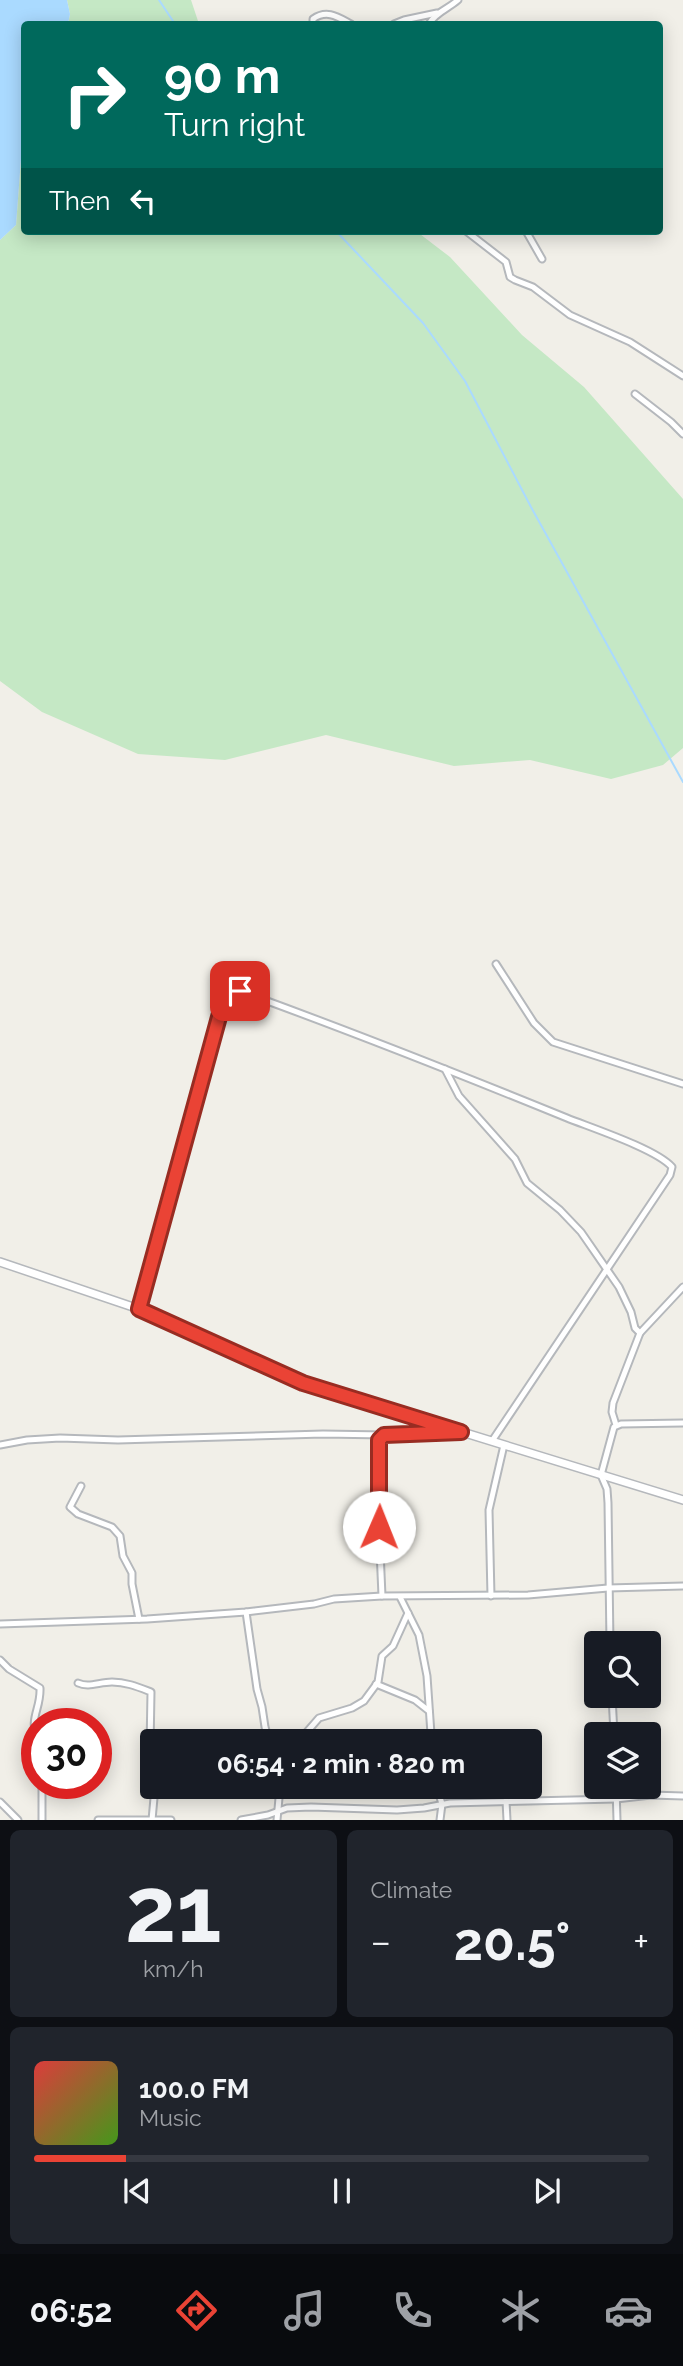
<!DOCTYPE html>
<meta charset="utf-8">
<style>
:root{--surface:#171b24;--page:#20242c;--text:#f1f3f6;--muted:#9ea1a6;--line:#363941;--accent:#ea4335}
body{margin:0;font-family:Raleway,sans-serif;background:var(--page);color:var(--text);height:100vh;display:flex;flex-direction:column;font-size:26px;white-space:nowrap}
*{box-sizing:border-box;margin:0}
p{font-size:23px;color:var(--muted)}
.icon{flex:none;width:38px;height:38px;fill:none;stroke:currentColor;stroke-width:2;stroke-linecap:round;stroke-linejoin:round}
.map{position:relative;height:1820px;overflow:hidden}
.panel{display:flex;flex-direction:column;gap:10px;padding:10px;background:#0d0f14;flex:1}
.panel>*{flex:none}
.top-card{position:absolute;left:21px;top:21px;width:642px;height:214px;border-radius:7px;box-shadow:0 4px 18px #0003;background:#00695c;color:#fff;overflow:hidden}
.fabs{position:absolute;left:584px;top:1631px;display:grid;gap:14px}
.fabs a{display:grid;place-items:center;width:77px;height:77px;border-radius:7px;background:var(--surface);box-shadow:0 4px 18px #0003;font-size:35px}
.speed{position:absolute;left:21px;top:1708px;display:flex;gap:14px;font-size:35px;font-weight:700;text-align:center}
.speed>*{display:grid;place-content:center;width:91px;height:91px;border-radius:50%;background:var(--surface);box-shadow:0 4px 18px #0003;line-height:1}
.speed .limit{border:10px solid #d22;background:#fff;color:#111}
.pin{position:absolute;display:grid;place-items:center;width:60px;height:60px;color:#fff;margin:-30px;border-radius:14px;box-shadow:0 4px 10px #0006}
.me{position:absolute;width:77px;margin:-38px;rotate:1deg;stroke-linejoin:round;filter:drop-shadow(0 0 5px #0008)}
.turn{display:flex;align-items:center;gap:24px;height:147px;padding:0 28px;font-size:32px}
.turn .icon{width:91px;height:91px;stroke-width:2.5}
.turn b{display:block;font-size:49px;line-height:60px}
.then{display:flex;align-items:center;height:66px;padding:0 28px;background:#0003;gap:14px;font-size:26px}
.big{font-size:52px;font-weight:700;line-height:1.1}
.panel .widget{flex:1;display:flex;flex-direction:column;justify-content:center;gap:10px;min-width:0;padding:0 24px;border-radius:10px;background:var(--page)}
.panel .dial{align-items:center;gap:0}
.dial b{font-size:91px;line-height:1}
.song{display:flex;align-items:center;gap:21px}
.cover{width:84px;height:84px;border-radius:10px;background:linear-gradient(135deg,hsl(0 70% 55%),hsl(100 70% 35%))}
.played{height:7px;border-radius:4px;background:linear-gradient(90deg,var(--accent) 15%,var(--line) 15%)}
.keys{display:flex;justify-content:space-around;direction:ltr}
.heat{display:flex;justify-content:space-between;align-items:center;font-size:38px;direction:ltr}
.panel .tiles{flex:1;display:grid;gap:10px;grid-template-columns:1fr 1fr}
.widget:last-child{grid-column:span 2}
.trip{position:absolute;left:140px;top:1729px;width:402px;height:70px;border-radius:7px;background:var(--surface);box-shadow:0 4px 18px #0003;font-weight:700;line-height:70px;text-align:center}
.tabs{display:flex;height:112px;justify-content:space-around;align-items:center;background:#090b0e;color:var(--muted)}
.tabs .icon{width:49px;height:49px}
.tabs .on{color:var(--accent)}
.tabs b{font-size:32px;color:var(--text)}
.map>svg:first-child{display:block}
</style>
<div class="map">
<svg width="683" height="1820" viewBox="0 0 683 1820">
<rect width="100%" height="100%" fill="#f1efe8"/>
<g fill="#c5e8c5">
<polygon points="67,0 191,0 199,24 68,24 70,14"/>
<polygon points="24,151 24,231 416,231 450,257 522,335 584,387 683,499 683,748 663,765 611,779 530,760 454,766 326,735 225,760 138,754 42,712 0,681 0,240 16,225 21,159"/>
</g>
<polygon fill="#aadaff" points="0,0 67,0 70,14 68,24 24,24 24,151 21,159 16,225 0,240"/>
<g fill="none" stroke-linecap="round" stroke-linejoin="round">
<g stroke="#aadaff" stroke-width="2">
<polyline points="159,0 175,24"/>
<polyline points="336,231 423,323 465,381 531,507 683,782"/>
</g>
<g stroke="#b5b8bc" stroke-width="9">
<g id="minor">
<path d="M313,24V19C327,9 338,17 351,24"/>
<polyline points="394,24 404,20 437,13"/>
<path d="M429,24C436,12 448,9 458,0"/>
<polyline points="466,231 506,262 510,277 515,280 533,287 570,315 630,342 683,376"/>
<polyline points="526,231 542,259"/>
<polyline points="635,394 671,422 683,434"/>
<polyline points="496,964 534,1023 553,1042 683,1084"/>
<polyline points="445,1069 459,1096 515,1159 527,1183 560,1210 581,1232 619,1287 631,1312 635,1328 640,1333"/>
<path d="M139,1309L225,998L231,992L240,991C350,1031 459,1074 567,1118C592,1128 656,1149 672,1167L670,1175L492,1441"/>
<polyline points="616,1425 612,1412 613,1403 640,1333 683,1287"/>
<polyline points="0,1445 27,1440 60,1438 118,1440 323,1434 385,1435"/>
<polyline points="81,1486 70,1507 78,1514 112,1527 120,1536 123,1556 132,1573 132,1584 139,1619"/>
<polyline points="382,1596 379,1527 379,1440 385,1435 455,1432"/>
<polyline points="491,1596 489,1510 504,1445"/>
<polyline points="400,1597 419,1635 427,1676 431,1734 435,1741"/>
<polyline points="246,1612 257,1689 262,1707 265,1727 267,1734 280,1741"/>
<polyline points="0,1624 147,1619 246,1612 314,1604 334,1599 382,1596 528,1595 608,1588 683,1586"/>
<polyline points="610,1643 608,1503 607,1489 601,1475 614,1427 621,1424 683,1423"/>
<path d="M0,1660L9,1669L40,1688C41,1709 29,1717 37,1739"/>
<path d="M78,1683C89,1688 99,1682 112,1682C126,1682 138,1687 151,1692L150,1748L152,1755"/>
<polyline points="376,1684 415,1700 429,1711"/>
<polyline points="612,1696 614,1734"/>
<polyline points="299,1741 319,1718 352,1708 364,1701 378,1682 382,1656 393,1646 408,1613"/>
<polyline points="437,1787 442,1804 440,1820"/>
<polyline points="616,1787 617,1820"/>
<polyline points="506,1801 507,1820"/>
<polyline points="0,1802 18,1820"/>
<polyline points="42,1820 42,1783"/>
<polyline points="98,1820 171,1820"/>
<polyline points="152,1820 155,1787"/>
<polyline points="241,1820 268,1815 287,1808 311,1807 397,1810 424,1808 450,1803 616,1799 651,1795 683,1796"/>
<polyline points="277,1820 280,1787"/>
</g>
</g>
<g stroke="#b5b8bc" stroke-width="10">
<polyline id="tertiary" points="0,1262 139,1309 303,1383 683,1500"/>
</g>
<use href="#minor" stroke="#fff" stroke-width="5"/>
<use href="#tertiary" stroke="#fff" stroke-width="7"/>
</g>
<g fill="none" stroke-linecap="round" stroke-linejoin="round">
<g stroke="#982c22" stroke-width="18">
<path id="route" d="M240,991C230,992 226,996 222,1006L139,1309L303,1383L461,1432L384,1435L379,1440V1527"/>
</g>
<use href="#route" stroke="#ea4335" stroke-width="12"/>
</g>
</svg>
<div class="fabs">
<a><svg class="icon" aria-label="search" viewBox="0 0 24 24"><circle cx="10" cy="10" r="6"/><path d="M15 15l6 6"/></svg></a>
<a><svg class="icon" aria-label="layers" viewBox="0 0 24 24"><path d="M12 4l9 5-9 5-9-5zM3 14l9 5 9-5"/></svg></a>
</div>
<div class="speed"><div class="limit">30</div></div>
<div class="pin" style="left:240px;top:991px;background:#d93025"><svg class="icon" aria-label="arrive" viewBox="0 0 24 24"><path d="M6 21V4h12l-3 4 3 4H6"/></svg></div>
<svg class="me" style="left:379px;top:1527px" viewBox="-20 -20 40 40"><circle r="19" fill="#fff"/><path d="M0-13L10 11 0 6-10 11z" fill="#ea4335"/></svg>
<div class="trip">06:54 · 2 min · 820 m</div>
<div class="top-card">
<div class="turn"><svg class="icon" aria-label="right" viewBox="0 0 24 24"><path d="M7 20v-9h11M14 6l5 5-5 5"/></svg><div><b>90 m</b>Turn right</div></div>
<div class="then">Then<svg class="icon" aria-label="left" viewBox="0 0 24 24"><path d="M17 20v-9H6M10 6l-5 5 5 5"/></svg></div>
</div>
</div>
<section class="panel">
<div class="tiles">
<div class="widget dial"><b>21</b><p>km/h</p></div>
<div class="widget"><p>Climate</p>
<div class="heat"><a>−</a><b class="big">20.5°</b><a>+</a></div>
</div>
<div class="widget">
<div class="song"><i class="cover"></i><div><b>100.0 FM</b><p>Music</p></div></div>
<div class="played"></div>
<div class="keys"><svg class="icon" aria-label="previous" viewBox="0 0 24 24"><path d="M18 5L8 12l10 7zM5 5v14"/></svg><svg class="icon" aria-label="pause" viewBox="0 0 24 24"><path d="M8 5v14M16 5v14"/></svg><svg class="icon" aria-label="next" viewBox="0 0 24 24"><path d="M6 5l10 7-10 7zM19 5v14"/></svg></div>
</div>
</div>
</section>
<nav class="tabs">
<b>06:52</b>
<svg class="icon on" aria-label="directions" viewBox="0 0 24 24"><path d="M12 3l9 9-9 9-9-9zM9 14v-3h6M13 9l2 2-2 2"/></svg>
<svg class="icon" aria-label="music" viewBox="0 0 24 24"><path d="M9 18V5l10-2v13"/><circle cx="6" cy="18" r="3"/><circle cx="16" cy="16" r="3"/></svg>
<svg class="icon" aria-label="phone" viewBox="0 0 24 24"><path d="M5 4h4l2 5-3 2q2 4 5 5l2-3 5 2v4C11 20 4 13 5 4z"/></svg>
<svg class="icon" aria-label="climate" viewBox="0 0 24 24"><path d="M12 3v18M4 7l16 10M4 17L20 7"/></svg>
<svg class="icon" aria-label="car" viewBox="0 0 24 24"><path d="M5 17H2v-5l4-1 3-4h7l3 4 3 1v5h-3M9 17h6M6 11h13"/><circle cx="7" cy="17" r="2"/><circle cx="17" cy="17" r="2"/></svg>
</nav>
